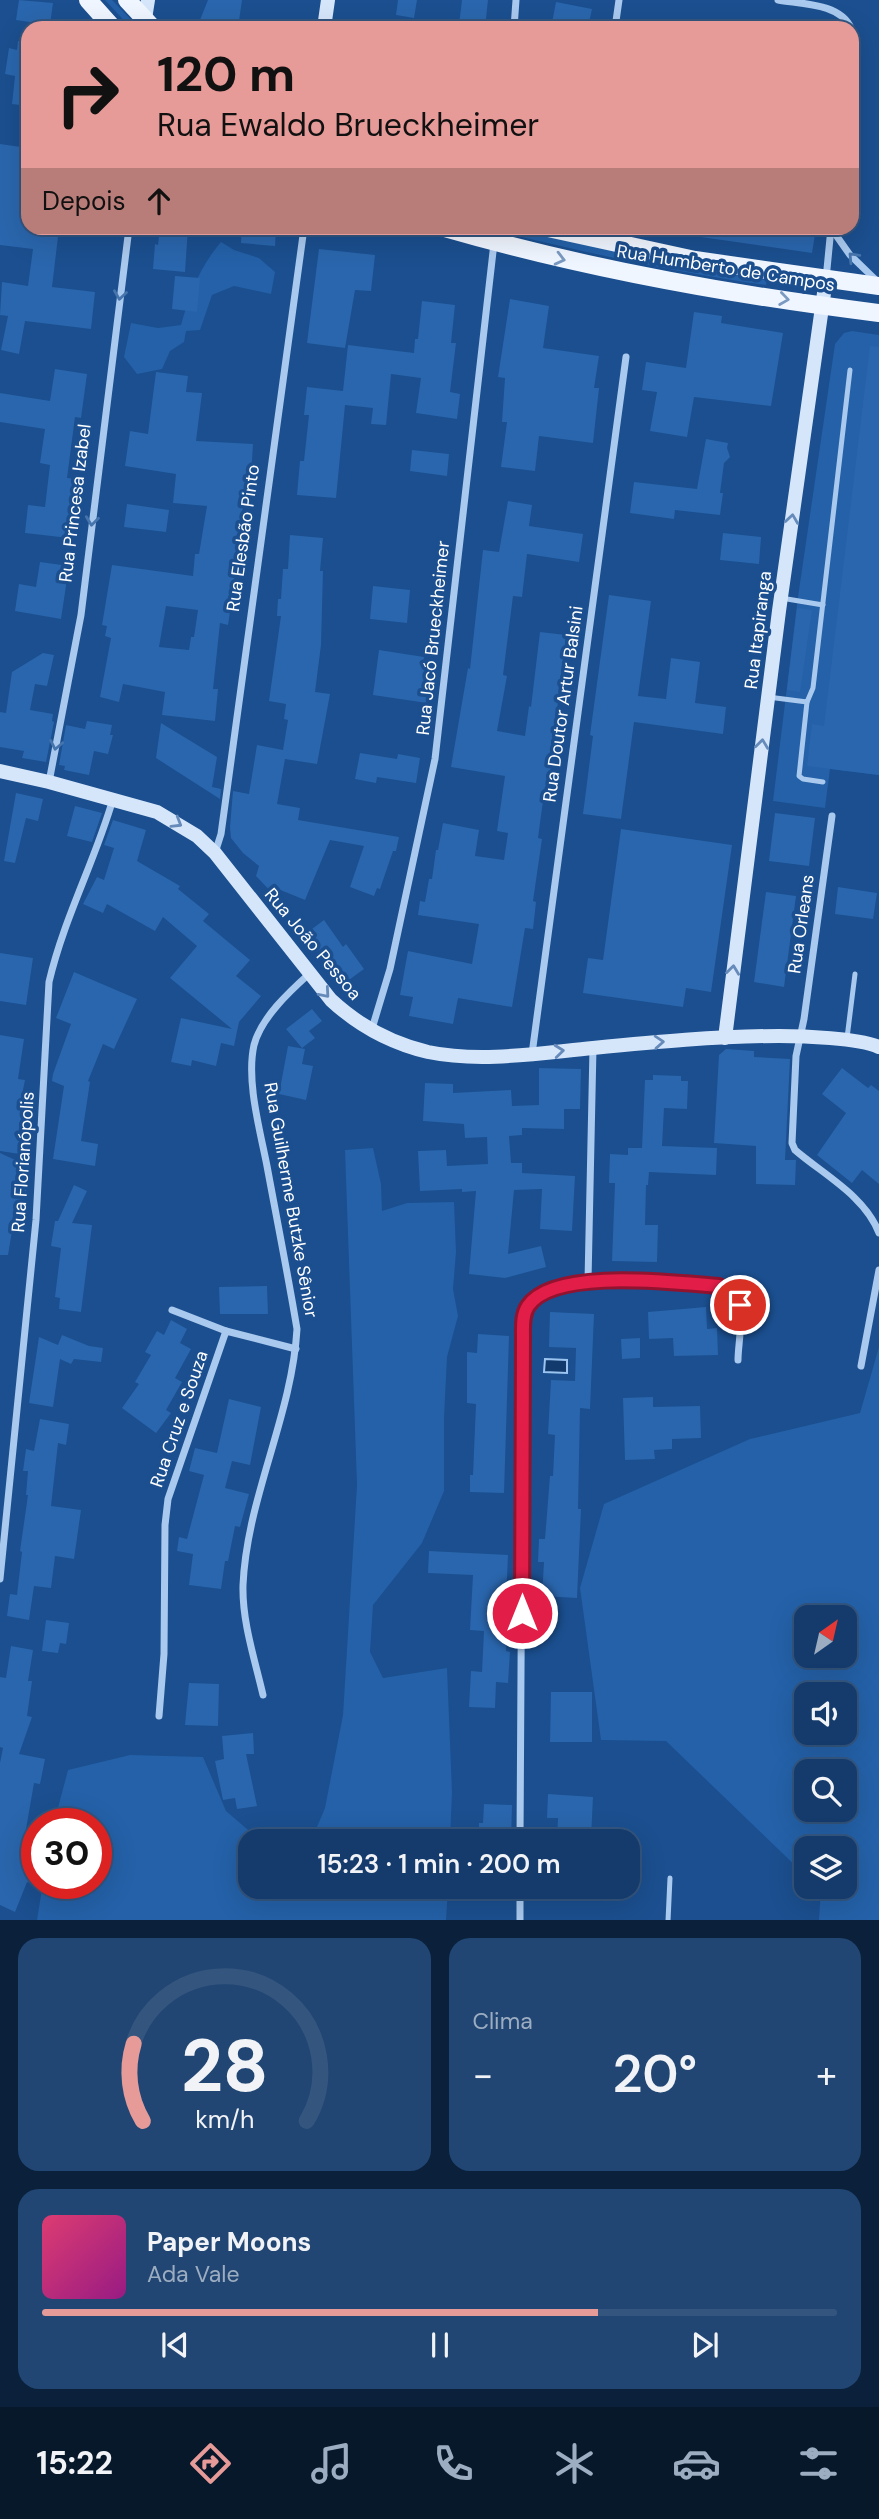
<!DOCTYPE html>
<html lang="pt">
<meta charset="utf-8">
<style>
:root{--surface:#143b6b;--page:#214673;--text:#f1f3f6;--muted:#9dadc1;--line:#33557e;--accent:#e69b98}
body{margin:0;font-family:"DM Sans",sans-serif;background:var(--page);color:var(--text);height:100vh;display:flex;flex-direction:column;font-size:26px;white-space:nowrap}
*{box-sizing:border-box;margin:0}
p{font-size:23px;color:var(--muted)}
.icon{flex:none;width:38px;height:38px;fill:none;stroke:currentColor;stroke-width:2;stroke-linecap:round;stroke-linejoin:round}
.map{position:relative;height:1920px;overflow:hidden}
.side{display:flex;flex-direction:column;gap:18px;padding:18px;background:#0b203b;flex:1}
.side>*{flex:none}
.hud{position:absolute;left:21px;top:21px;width:838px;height:214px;border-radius:21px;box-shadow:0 7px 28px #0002,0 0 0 2px var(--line);background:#e69b98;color:#111;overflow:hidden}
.needle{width:46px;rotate:34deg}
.buttons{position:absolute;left:794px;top:1605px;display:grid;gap:14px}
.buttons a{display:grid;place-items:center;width:63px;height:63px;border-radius:14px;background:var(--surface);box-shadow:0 7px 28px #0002,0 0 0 2px var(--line);font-size:35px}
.speed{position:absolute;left:21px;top:1808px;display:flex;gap:14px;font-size:35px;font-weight:700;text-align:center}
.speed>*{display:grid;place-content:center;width:91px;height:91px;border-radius:50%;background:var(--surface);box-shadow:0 7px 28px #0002,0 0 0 2px var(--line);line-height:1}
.speed .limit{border:10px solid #d22;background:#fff;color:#111}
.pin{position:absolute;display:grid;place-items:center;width:60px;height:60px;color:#fff;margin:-30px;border:4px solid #fff;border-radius:50%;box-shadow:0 2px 7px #0007}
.me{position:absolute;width:77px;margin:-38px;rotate:0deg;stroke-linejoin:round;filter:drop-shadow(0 0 5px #0008)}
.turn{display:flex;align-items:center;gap:24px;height:147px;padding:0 21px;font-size:32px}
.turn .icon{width:91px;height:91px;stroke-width:2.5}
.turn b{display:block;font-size:49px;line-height:60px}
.then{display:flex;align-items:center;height:66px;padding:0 21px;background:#0003;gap:14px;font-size:26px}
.big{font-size:52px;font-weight:600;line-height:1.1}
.side .card{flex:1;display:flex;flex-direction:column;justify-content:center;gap:10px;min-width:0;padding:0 24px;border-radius:21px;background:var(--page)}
.side .dial{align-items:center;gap:0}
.dial svg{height:182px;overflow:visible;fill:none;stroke:var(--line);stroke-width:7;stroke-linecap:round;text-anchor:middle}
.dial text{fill:var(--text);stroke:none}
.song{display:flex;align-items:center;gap:21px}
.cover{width:84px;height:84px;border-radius:10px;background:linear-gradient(135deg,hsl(340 70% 55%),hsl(310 70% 35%))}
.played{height:7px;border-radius:4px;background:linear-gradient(90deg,var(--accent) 70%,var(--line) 70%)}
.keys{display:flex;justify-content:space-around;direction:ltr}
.heat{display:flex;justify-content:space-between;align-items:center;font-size:38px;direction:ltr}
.side .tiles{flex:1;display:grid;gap:18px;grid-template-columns:1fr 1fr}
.card:last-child{grid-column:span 2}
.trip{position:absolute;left:238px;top:1829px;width:402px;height:70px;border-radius:21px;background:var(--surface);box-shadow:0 7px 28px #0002,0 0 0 2px var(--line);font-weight:600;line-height:70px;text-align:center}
.tab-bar{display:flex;height:112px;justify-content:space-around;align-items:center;background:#08182b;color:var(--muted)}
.tab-bar .icon{width:49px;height:49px}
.tab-bar .selected{color:var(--accent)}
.tab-bar b{font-size:32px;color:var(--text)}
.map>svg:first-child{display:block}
</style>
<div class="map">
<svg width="879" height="1921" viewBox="0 0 879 1921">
<rect width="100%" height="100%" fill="#1b4f8f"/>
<g fill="#2461a8" fill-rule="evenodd">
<polygon points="105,0 112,0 139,28 131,28"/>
<path d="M486,228H516L687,268L767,280L766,285C671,272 579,251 486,228Z"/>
<path d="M221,242L234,250L259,258L275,272L271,294L234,286L212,295L200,330L186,331L184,342L170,351L162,369L137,374L124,357L131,323L158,328L181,325C190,293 199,268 221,242Z"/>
<polygon points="852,331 879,335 879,775 830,769 825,808 773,801 798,597 835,344 844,333"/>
<polygon points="373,1148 381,1184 382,1211 407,1203 454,1202 456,1252 453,1289 458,1316 447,1357 444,1418 444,1491 422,1543 373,1605 370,1652 383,1678 447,1668 452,1792 450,1841 311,1841 325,1808 343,1715 357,1485 345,1150"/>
<path d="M879,1347V1920H819L821,1890L817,1887L845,1886V1848H807V1877L666,1741L601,1740L580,1588L604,1504L750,1439L860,1413ZM845,1617V1656H807V1617ZM845,1694V1732H807V1694ZM845,1771V1810H807V1771Z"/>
<polygon points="130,1755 203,1757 226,1811 261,1841 250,1841 250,1886 448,1887 446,1920 37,1920 43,1883 96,1883 96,1824 54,1823 68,1770"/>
</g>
<polygon fill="#123a6d" stroke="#9cc4f0" stroke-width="2" points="545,1359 567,1360 567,1373 544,1372"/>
<g fill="#2a66ad" fill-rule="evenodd">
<polygon points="19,0 53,3 50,25 16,20"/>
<polygon points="208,0 242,0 238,28 210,28 200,20"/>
<polygon points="398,0 417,0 414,18 396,15"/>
<polygon points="462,0 488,0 485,28 459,25"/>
<polygon points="556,2 592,9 588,28 551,28"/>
<polygon points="18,41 28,42 28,106 12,104 15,76 5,74 9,48 17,50"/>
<polygon points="0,144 28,148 28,228 59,228 52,287 95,292 91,329 25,321 19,354 1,350 8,316 0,315 2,282 28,286 33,249 0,245"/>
<polygon points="160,228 188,228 185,272 153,269 155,244 158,245"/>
<polygon points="242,228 276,228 275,246 241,243"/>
<polygon points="695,228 816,228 812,253 694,236"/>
<polygon points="319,249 375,255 371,291 355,290 345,348 307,343"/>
<polygon points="175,276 200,278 197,312 172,309"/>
<polygon points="510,299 549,306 543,348 599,356 594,388 599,388 593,443 539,436 535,471 501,467 507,422 502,422 505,378 498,377"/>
<polygon points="422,301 455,305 451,343 456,343 450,392 460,394 457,419 416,413 421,378 391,374 386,425 371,424 373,408 345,405 336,498 297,495 300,461 304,461 309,415 304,415 307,387 343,391 348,345 414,353 415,339 418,339"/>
<polygon points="694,312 722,316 721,323 783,333 771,406 694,397 687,437 650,431 657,392 642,390 646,362 686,368"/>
<polygon points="870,346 879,347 879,775 807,766 812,724 824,726"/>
<polygon points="55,369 87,374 81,418 75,417 67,478 76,479 69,538 25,533 28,505 45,507 50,465 40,463 45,429 0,422 0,393 50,401"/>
<path d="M156,372L188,376L186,392L202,393L196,441L253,444L251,477H248L235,557L234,585L228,625L220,623L213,689H218L215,721L162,715L165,692L123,684L119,702L100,697L111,638L105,636L107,626L102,625L112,565L193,576L195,554H199L207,506L173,503L176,474L125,466L130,431L148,434ZM166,606L198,610L194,637H191L189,650L159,647Z"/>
<polygon points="706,439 728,443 727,448 730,457 724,463 720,493 723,493 720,515 675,510 674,519 630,513 634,482 697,489"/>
<polygon points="412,450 449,454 447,476 410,471"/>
<polygon points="508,501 532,505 529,526 583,534 579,562 527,554 522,597 513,596 503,675 507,676 497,731 525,736 529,706 531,707 540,632 566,635 557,710 559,711 546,801 543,801 538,838 542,839 533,901 536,902 533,929 525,928 512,1007 458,998 453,1024 409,1016 413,997 400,995 408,951 472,964 479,924 418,915 420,901 425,902 429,879 432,879 436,850 438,850 443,823 479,830 475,856 504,860 508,833 497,831 505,776 451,767 468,668 470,669 483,550 499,552"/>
<polygon points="127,504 169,510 166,532 124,527"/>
<polygon points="723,533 761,537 759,564 720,560"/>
<polygon points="290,535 323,538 320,571 323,571 321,645 315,692 330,694 317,764 285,759 277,804 300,808 298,820 399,837 396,851 393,851 380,889 377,888 374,896 350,887 364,846 330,840 305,900 278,889 276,897 256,876 259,866 243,853 231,838 230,827 233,791 249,794 257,745 283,750 288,720 284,719 286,704 269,701 281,616 277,616 278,599 281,599 283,569 288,569"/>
<polygon points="40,562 69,566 61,619 15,611 19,584 36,587"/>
<polygon points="373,586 410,590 407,623 370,619"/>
<polygon points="609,595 651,601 638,696 666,699 671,658 700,662 695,703 726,707 723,734 634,722 621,819 583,814 593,736 590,735"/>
<polygon points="797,608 812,610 800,692 787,690"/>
<polygon points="379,650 424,657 422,668 432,670 427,703 373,695"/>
<polygon points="43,653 54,655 47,686 35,684 30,710 53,714 52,721 54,722 46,762 22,758 24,751 0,747 0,712 6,713 12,672"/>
<polygon points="87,721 112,725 110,735 113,735 108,754 94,751 89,775 64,770 65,766 59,765 66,725 85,729"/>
<polygon points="161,723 217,757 212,787 221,789 220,799 156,758"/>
<polygon points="360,753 397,759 398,754 420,758 416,783 377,777 376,783 355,779"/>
<polygon points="16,793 43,799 38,821 26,818 15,863 4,861"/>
<polygon points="75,806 102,813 92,842 67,836"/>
<polygon points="775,813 815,818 809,866 769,861"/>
<polygon points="113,820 146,830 137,861 180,886 178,889 209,914 203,921 250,960 236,976 261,996 239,1022 234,1046 221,1043 216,1066 192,1060 191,1066 171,1062 181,1018 232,1029 170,978 197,946 163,917 155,931 107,904 103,913 83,904 97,877 104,880 114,848 104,845"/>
<polygon points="621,829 732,845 711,992 686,988 683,1007 583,993 588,958 603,960"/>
<polygon points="838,887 877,893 873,919 835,914"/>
<polygon points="766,892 796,896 784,987 754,982"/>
<polygon points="324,920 343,947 346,944 364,969 342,985 304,935"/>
<polygon points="0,953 33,958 26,1005 0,1001"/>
<polygon points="74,972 137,999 114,1049 103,1044 88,1081 90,1082 81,1141 98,1144 95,1166 53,1159 64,1086 52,1081 53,1074 71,1024 56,1018"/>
<polygon points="312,1009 322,1021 309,1031 315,1038 302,1048 286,1029"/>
<polygon points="0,1035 24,1039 18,1079 25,1080 20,1105 23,1106 21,1119 30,1120 26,1155 0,1151"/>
<polygon points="288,1046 305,1049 302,1064 313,1066 306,1100 279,1094"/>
<polygon points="726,1049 754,1051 754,1057 790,1059 785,1160 796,1160 795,1185 756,1184 756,1146 714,1143 719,1055"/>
<polygon points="539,1068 581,1069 580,1109 564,1109 564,1129 522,1128 522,1135 509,1136 511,1163 522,1163 522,1173 575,1176 572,1231 540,1229 542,1189 514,1190 508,1254 541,1246 546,1267 505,1278 469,1274 476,1191 462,1192 462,1189 420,1191 418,1151 446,1150 447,1166 488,1164 487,1137 465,1138 464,1124 423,1121 425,1083 453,1084 453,1093 511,1090 512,1106 539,1105"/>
<polygon points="842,1068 868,1088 871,1085 879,1091 879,1184 862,1170 852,1183 817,1155 846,1113 822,1094"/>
<polygon points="653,1075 681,1076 681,1081 688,1081 687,1109 664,1108 662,1146 717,1148 716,1175 649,1172 648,1185 646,1185 645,1225 658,1225 657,1262 612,1261 615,1183 609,1183 610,1154 628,1155 628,1148 642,1148 645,1080 653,1080"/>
<polygon points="0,1153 24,1164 22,1178 28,1179 22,1214 15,1213 8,1255 0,1255"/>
<polygon points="74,1185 87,1191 72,1223 92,1225 81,1312 59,1309 60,1298 55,1297 61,1248 51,1246 55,1221 58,1221"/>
<polygon points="267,1286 268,1314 220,1314 219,1287"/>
<polygon points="706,1307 707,1329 717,1328 718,1355 674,1356 673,1338 649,1339 648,1312"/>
<polygon points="550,1312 594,1314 590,1409 580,1408 578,1509 581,1509 577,1598 542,1596 544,1562 538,1562 539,1539 545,1539 550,1476 553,1476 555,1435 548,1434 551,1380 575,1381 576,1348 549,1347"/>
<polygon points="171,1320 187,1329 180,1343 191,1349 175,1378 182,1382 166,1410 171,1413 156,1433 122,1408 139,1384 135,1382 151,1355 145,1352 157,1331 164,1335"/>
<polygon points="478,1334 509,1336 504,1493 470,1492 470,1475 473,1475 476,1404 467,1403 467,1352 477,1353"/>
<polygon points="62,1335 89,1346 103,1348 101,1362 74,1359 71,1364 60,1359 53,1407 29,1403 39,1337 58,1345"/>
<polygon points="640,1338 640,1358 622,1359 621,1339"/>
<polygon points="653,1397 653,1407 700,1406 701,1438 672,1439 672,1449 654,1450 655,1459 625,1460 623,1398"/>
<polygon points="229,1399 261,1407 250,1465 232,1461 225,1488 249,1494 240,1527 235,1526 228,1561 225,1561 221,1589 189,1585 193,1554 177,1551 179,1537 187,1539 204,1475 189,1471 195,1448 217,1453"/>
<polygon points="40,1419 69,1424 66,1445 58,1443 51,1506 81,1510 74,1559 55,1556 51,1588 34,1586 29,1620 7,1616 10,1594 17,1595 22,1552 20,1551 28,1495 26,1495 28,1471 23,1471 26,1449 34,1451"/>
<polygon points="429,1551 508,1555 506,1600 508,1600 506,1651 510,1652 508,1683 496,1682 495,1708 469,1707 471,1671 482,1672 484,1631 470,1630 473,1575 428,1573"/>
<polygon points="46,1620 69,1623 66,1644 60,1643 58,1653 42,1651"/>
<polygon points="11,1646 33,1650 28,1681 32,1681 27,1716 32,1717 19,1754 45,1759 40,1784 34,1783 25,1835 37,1840 37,1868 31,1883 27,1882 15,1912 0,1905 0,1763 3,1748 0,1747 0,1677 6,1678"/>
<polygon points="189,1683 219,1684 218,1726 185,1725"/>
<polygon points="551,1692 592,1692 592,1742 550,1742"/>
<polygon points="253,1733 254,1754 246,1754 257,1806 237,1809 235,1798 223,1800 215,1761 224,1759 222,1736"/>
<polygon points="548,1794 593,1797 591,1838 583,1837 583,1841 557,1841 558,1818 547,1818"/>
<polygon points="484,1804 512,1805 511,1841 479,1841 479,1823 483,1823"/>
</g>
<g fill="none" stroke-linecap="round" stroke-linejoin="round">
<g stroke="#a9c9ee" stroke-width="5">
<polyline points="781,598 823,605"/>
<polyline points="768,697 807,702 813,688 850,370"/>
<polyline points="807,702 799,776 803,779 823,782"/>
<polyline points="847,1038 855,974"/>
<polyline points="668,1921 670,1878"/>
</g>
<g stroke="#a9c9ee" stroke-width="7">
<path d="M778,0C801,4 840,3 851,28"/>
<polyline points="514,28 516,0"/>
<polyline points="615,28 619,0"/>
<polyline points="852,31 854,36 852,54"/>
<polyline points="831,228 850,255 879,283"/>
<polyline points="826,279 831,228"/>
<polyline points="49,782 81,615 129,228"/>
<path d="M832,816L804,1019L796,1056L792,1143L795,1150C824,1175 865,1196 879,1233"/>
<polyline points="215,853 221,834 304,228"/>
<polyline points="371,1032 390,969 435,759 494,243"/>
<polyline points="532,1054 626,357"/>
<polyline points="588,1281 593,1048"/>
<polyline points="172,1310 226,1331"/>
<polyline points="861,1366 879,1270"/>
<path d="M0,1579L36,1220L49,982C64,918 95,861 113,799"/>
<path d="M263,1695C255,1660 242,1622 243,1585C247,1497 292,1416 297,1329C288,1275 277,1220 267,1166C260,1130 246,1081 254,1045C261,1018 289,992 309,974"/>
<polyline points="159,1716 164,1654 165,1525 168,1499 226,1331 296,1349"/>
<path d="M520,1841L523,1337C523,1322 523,1309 536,1298C548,1288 571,1284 587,1281C609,1278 716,1280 731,1293C747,1307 738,1341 738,1360"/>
<polyline points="520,1921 520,1886"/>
</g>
<g stroke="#d6e6fa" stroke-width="14">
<polyline points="145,19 148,0"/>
<polyline points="324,28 328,0"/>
<path d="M0,771L49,782L157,812L197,836L215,853L331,1000C359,1026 390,1043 428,1052C481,1063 540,1053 593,1048C654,1042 717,1036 779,1036C802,1036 859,1038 879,1047"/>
<polyline points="725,1038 779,611 826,279"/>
</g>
<g stroke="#f0f6ff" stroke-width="18">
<polyline points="88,0 113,28"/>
<polyline points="127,0 153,28"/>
<path d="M445,228C587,269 732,295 879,313"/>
<polyline points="548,228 695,260 879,286"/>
</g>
</g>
<defs><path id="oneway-chevron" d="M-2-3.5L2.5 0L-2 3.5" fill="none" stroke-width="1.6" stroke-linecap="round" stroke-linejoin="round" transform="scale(1.75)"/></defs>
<g stroke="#4674ac">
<use href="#oneway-chevron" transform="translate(853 257) rotate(-133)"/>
<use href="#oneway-chevron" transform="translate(120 295) rotate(98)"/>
<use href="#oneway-chevron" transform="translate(92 521) rotate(97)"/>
<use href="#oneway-chevron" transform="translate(56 745) rotate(101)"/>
</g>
<g stroke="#7b9ac1">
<use href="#oneway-chevron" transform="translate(560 259) rotate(14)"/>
<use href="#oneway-chevron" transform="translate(784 299) rotate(8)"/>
</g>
<g stroke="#668bba">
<use href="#oneway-chevron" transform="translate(792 519) rotate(-82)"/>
<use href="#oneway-chevron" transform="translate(762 744) rotate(-83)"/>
<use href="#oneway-chevron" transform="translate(177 823) rotate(31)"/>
<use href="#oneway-chevron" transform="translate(733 970) rotate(-83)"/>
<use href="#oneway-chevron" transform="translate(325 993) rotate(49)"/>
<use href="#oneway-chevron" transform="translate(659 1042) rotate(-4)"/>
<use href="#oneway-chevron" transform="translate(559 1051) rotate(-6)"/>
</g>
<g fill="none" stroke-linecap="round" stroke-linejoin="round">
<g stroke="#92132f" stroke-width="18">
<path id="route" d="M522,1613L523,1337C523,1327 522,1315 528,1306C554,1267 677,1283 719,1286L731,1293L740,1305"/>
</g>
<use href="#route" stroke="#e11d48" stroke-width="12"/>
</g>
<g text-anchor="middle" stroke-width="7" stroke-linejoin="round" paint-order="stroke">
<g font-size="18" fill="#fff" stroke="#1b4f8f">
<text transform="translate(726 268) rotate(9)" y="6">Rua Humberto de Campos</text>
<text transform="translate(75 503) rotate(-83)" y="6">Rua Princesa Izabel</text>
<text transform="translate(243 538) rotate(-82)" y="6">Rua Elesbão Pinto</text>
<text transform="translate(758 630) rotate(-83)" y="6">Rua Itapiranga</text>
<text transform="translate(433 638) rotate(-84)" y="6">Rua Jacó Brueckheimer</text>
<text transform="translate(563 704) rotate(-82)" y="6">Rua Doutor Artur Balsini</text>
<text transform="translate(801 924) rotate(-82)" y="6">Rua Orleans</text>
<text transform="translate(313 944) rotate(50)" y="6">Rua João Pessoa</text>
<text transform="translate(23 1162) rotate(-86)" y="6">Rua Florianópolis</text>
<text transform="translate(291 1200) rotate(80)" y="6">Rua Guilherme Butzke Sênior</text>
<text transform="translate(179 1419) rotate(-71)" y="6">Rua Cruz e Souza</text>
</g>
</g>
</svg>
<div class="buttons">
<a><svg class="needle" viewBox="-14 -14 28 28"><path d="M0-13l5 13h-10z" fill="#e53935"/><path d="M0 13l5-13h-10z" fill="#9dadc1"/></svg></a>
<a><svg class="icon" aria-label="sound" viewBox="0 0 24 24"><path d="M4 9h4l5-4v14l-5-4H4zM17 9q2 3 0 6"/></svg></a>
<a><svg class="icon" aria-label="search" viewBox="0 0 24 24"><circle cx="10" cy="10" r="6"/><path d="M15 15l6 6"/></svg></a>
<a><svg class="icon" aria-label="layers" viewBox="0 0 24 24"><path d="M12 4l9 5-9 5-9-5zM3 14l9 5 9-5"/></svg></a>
</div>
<div class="speed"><div class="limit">30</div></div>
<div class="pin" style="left:740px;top:1305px;background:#d93025"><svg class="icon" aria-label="arrive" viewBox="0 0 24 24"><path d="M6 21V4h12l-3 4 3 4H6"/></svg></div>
<svg class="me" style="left:522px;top:1613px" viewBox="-20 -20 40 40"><circle r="17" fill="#e11d48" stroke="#fff" stroke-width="3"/><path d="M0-11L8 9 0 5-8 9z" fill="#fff"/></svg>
<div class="trip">15:23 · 1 min · 200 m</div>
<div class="hud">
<div class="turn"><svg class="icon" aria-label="right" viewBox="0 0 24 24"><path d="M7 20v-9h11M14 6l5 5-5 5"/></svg><div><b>120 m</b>Rua Ewaldo Brueckheimer</div></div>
<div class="then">Depois<svg class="icon" aria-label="ahead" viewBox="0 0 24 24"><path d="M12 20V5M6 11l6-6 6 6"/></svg></div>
</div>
</div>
<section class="side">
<div class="tiles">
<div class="card dial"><svg viewBox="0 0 100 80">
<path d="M14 69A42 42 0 1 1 86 69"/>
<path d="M14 69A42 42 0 0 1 10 35" stroke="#e69b98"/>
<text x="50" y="56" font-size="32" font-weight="700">28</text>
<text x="50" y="72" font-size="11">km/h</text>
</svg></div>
<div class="card"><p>Clima</p>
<div class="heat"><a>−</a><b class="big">20°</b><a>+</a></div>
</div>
<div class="card">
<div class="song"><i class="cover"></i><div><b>Paper Moons</b><p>Ada Vale</p></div></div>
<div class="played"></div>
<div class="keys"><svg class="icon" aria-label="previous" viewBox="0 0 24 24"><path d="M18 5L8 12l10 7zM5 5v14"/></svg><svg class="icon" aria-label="pause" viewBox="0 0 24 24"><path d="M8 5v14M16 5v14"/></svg><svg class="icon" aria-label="next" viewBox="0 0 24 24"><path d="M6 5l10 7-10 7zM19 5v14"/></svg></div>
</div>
</div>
</section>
<nav class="tab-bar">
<b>15:22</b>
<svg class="icon selected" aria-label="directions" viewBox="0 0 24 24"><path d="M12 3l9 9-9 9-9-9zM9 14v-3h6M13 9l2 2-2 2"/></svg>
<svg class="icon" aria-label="music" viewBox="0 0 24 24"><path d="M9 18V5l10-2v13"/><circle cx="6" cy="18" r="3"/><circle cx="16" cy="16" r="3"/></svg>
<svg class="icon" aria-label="phone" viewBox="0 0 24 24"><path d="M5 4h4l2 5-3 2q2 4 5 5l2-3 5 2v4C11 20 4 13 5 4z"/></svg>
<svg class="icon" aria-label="climate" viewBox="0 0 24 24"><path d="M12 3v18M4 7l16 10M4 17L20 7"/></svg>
<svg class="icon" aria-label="car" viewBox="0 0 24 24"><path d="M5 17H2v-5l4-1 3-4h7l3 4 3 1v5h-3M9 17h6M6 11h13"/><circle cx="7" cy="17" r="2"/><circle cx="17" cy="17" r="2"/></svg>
<svg class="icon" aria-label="filters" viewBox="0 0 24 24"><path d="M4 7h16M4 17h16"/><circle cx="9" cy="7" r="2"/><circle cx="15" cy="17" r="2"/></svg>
</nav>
